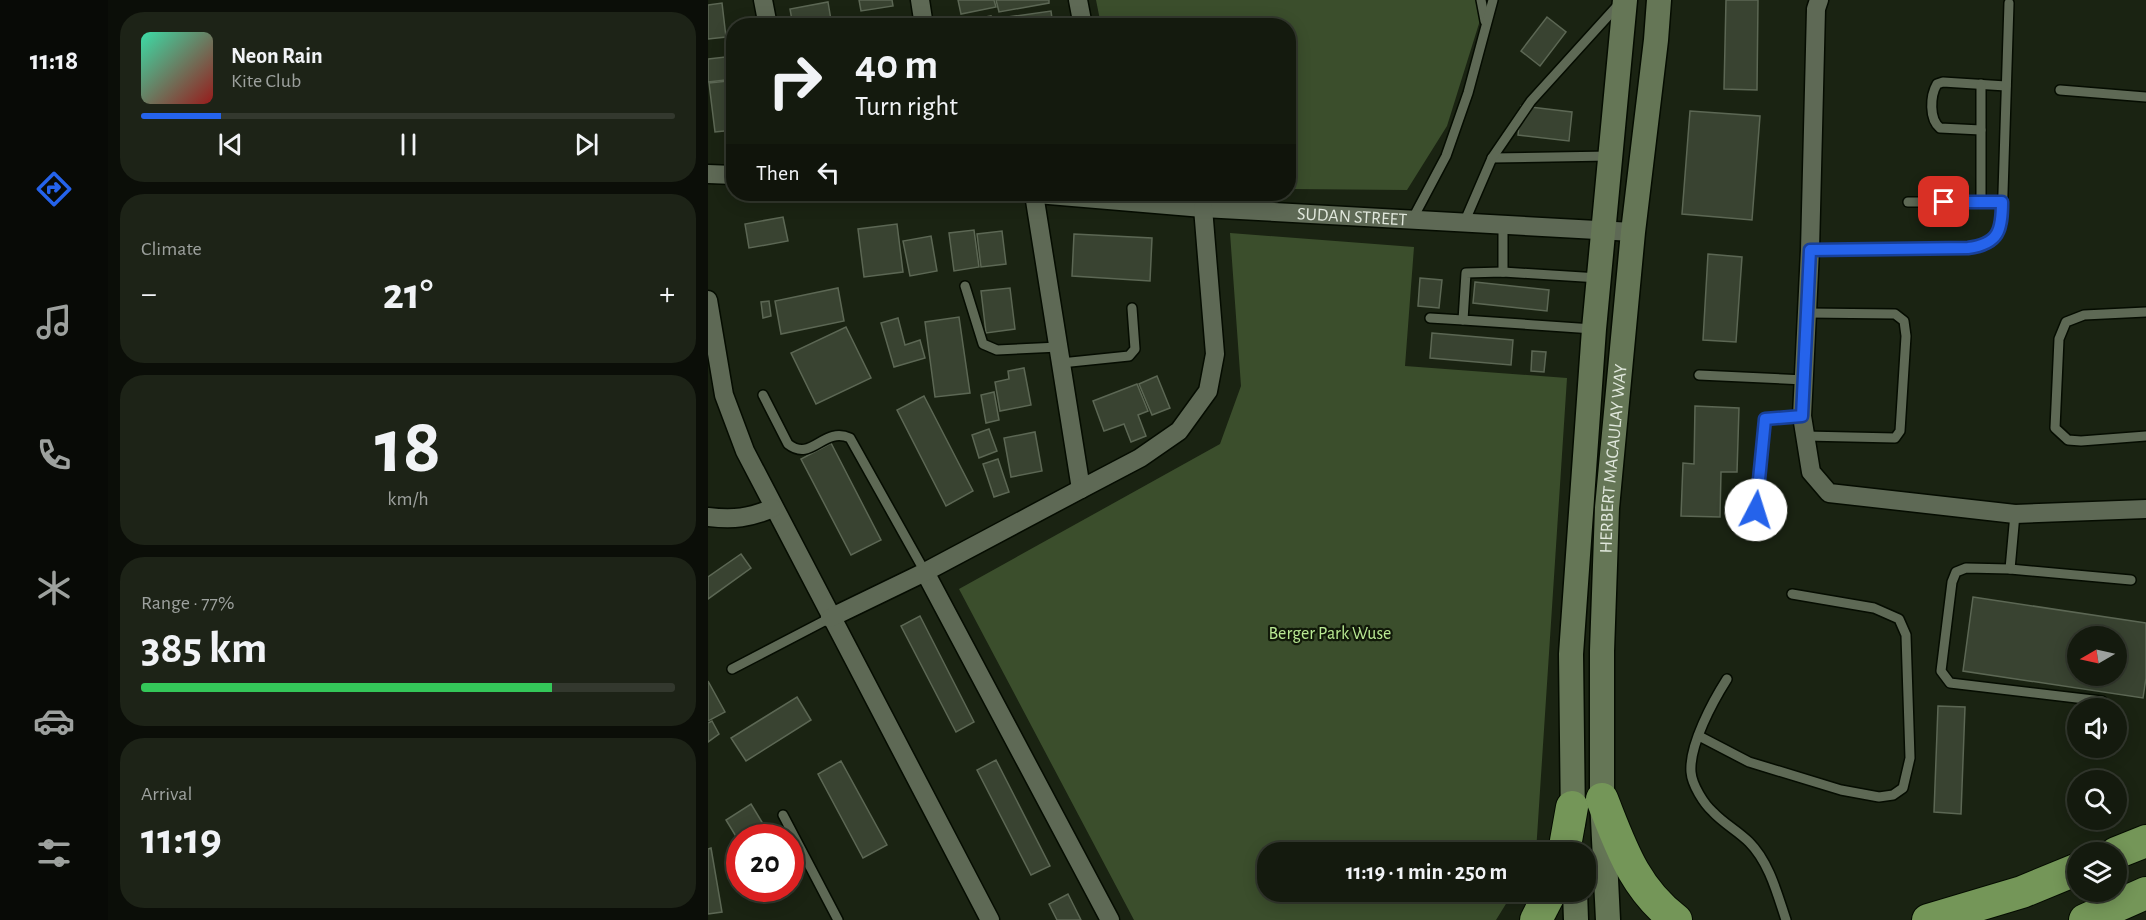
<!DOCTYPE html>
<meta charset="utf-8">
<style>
:root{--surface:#141a0e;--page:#1d2317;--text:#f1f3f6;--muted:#9da19e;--line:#33382e;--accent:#2563eb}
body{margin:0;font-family:"Alegreya Sans",sans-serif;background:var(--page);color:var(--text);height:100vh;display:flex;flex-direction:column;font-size:22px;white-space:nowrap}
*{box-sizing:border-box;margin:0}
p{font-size:20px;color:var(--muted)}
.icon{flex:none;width:33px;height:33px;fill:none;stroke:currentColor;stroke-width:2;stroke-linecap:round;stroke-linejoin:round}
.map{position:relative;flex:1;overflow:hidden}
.drawer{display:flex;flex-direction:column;gap:12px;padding:12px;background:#0b0e08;width:600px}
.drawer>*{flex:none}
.banner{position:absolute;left:18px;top:18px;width:570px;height:183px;border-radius:24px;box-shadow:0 3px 15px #0003,0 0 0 2px var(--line);background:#141a0e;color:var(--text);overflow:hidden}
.needle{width:39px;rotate:261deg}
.tools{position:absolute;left:1359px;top:626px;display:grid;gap:12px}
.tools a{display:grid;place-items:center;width:60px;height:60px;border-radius:50%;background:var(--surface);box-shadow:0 3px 15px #0003,0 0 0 2px var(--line);font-size:30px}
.speed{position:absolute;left:18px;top:824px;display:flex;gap:12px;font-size:30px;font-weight:700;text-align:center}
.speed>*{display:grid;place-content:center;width:78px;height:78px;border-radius:50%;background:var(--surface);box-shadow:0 3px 15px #0003,0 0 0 2px var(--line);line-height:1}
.speed .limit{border:9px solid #d22;background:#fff;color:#111}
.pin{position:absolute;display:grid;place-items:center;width:51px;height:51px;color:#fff;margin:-26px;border-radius:12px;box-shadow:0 3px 9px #0006}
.me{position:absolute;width:66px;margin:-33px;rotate:5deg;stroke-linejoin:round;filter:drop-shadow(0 0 4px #0008)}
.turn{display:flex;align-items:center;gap:21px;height:126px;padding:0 30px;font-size:27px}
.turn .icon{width:78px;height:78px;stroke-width:2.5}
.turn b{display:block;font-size:42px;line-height:51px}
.then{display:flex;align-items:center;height:57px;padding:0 30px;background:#0003;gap:12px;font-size:22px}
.big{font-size:45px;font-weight:700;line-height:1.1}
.drawer .widget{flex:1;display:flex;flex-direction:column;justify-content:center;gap:9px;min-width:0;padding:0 21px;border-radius:24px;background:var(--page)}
.drawer .dial{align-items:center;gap:0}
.dial b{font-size:78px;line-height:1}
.song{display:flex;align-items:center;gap:18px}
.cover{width:72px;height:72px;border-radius:9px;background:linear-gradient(135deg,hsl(160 70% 55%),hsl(0 70% 35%))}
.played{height:6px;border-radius:3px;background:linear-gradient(90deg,var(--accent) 15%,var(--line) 15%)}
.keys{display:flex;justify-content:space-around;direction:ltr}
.heat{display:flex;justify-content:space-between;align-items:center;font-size:33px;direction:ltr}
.charge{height:9px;border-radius:4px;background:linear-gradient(90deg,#34c759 77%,var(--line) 0)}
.trip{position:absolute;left:549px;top:842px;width:339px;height:60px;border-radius:24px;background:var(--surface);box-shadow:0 3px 15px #0003,0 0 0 2px var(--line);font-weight:700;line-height:60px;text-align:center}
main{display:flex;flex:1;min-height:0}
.tab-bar{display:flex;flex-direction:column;width:108px;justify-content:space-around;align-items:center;background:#080a06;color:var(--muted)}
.tab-bar .icon{width:42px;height:42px}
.tab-bar .on{color:var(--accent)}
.tab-bar b{font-size:27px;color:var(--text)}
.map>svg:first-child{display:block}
</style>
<main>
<nav class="tab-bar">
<b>11:18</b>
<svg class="icon on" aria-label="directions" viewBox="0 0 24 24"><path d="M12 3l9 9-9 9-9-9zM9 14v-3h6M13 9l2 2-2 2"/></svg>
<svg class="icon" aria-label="music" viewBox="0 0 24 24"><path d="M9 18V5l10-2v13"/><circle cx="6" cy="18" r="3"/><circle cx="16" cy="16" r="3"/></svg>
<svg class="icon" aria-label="phone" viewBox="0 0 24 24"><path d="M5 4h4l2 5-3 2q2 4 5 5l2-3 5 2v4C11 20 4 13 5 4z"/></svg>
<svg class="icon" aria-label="climate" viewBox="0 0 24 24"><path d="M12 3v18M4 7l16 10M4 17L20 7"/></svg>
<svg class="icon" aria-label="car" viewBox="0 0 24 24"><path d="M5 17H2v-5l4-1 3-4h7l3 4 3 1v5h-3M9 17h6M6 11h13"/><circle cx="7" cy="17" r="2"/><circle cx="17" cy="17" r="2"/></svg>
<svg class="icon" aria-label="filters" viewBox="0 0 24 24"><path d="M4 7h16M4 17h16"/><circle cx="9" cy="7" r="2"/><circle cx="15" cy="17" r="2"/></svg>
</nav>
<section class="drawer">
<div class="widget">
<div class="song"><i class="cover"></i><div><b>Neon Rain</b><p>Kite Club</p></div></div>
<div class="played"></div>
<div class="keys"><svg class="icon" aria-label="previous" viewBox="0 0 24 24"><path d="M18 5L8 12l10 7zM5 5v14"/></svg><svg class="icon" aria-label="pause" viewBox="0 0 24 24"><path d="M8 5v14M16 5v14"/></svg><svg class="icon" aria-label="next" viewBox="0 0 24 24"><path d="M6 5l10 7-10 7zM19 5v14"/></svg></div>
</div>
<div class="widget"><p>Climate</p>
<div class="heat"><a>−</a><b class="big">21°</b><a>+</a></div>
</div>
<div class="widget dial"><b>18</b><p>km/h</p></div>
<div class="widget"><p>Range · 77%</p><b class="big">385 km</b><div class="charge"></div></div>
<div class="widget"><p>Arrival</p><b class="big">11:19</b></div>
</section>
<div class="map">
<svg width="1438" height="920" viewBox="0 0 1438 920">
<rect width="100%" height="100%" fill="#1a2312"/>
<g fill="#3b4e2c">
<polygon points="388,0 771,0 774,14 739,126 699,190 581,189 580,26 393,25"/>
<polygon points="522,233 706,247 697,366 859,378 828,852 560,852 560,891 806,891 788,920 426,920 251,589 512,444 533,386"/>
</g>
<g fill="#394331" stroke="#5c6754" stroke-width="1.5" fill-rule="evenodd">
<polygon points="151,0 184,0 185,6 153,11"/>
<polygon points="250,0 286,0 288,7 253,14"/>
<polygon points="288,0 341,0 341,3 291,12"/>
<polygon points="1018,0 1050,0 1049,90 1016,89"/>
<polygon points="120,2 124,26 85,26 82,9"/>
<polygon points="14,3 18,37 0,39 0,5"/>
<polygon points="343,11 345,26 294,26 293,18"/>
<polygon points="283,16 285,26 242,26 242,24"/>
<polygon points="839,17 858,32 832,66 813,51"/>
<polygon points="161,21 162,26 147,26 147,24"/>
<polygon points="26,56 26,79 0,82 0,59"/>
<polygon points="20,81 23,104 26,104 26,130 7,132 1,83"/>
<polygon points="813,106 864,112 861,141 810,135"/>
<polygon points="982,111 1052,116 1044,220 974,214"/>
<polygon points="75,217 80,241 41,248 37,224"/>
<polygon points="189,224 195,272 156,277 150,229"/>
<polygon points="266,230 271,267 246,271 241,233"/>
<polygon points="294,231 298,264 273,267 269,234"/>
<polygon points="366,234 444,238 442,281 364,276"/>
<polygon points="223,236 229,271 202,276 195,241"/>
<polygon points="1000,254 1034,257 1028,342 995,340"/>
<polygon points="712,278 734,280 731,308 710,306"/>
<polygon points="767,282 841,290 839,311 765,303"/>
<polygon points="130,288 136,321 73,334 67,301"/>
<polygon points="302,288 307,329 278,333 273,291"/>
<polygon points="61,301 63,316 55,318 53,302"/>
<polygon points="251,317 262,393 227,397 217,322"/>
<polygon points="190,318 197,345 212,340 217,358 186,367 173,323"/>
<polygon points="138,327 163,378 108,404 83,353"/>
<polygon points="724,333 805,340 803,365 722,358"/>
<polygon points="824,351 838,352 836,372 823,371"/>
<polygon points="316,368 323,405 292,411 287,382 301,379 300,371"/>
<polygon points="449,376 462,408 444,415 431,384"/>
<polygon points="429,384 440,411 430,415 438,436 423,442 416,424 396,431 385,401"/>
<polygon points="286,392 291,420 278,423 273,395"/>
<polygon points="216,396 265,491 238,506 189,410"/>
<polygon points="987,406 1031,408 1029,472 1013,472 1012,517 973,516 975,463 986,464"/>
<polygon points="281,429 289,451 271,458 264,435"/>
<polygon points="327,432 334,471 303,477 296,438"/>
<polygon points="123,443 173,540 143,555 93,459"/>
<polygon points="290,459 301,492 286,497 275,464"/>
<polygon points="33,554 43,568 0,599 0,577"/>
<path d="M1265,597L1438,623V678L1435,698L1255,671ZM1370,636H1408V675H1370Z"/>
<polygon points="212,616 266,722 248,732 193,626"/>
<polygon points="0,681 17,712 0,721"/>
<polygon points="89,697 103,720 38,761 23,738"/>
<polygon points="1230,706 1257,707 1253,814 1226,812"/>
<polygon points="4,721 11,734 0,742 0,723"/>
<polygon points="288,760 342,866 323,875 269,770"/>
<polygon points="133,761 179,845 155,858 110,774"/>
<polygon points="43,804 63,837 32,837 32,843 18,820"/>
<polygon points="3,848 14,912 0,914 0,849"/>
<polygon points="360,894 373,920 349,920 341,904"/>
</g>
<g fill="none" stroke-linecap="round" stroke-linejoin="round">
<g stroke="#050c01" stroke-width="12">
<g id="lane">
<polyline points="773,0 777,21"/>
<polyline points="1352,90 1438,97"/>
<path d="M1273,130L1232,128C1221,119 1222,96 1229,84L1235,82L1298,86"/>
<polyline points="784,158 902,156"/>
<polyline points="1200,202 1294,202"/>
<polyline points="1273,202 1273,84"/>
<polyline points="704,220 738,156 760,93 785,0"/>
<polyline points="756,223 784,158 823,101 911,4"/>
<polyline points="795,225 795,272"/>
<path d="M1102,250L1260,248C1281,245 1284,241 1294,224L1301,3"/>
<polyline points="257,286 275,344 289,350 351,347"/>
<polyline points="1438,312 1376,315 1358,322 1351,339 1347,428 1360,440 1373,441 1438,436"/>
<polyline points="722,318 755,320"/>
<polyline points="885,329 755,320 758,273 795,272 891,278"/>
<polyline points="353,363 421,356 427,349 424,308"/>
<polyline points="991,375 1097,380"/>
<path d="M55,395L80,444C104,463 115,426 142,438L217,572"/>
<polyline points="1097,436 1187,438 1192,431 1198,336 1196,321 1187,314 1100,313"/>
<polyline points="1048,510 1057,419 1094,416"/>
<polyline points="1307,514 1302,569 1258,568 1248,572 1244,582 1233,671 1242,683 1394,701"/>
<polyline points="1302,569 1423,580"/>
<polyline points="24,669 122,618"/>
<path d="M1019,679C1005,701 981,745 983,772C984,785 996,804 1005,812C1015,823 1030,831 1041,842C1061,862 1069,893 1078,920"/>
<polyline points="991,736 1041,762 1133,790 1171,797 1185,795 1195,788 1202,758 1198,635 1191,619 1166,608 1084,594"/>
<polyline points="75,815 130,920"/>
</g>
</g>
<g stroke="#050c01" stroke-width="21">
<g id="street">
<polyline points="55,0 60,26"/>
<polyline points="212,0 216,26"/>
<polyline points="370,0 375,26"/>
<polyline points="1111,0 1108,9 1102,250 1094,416 1103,472 1121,493 1307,514 1438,509"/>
<polyline points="0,174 26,175"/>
<polyline points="326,194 373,489"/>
<path id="s1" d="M329,194L495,208L925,232"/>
<polyline points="0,300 16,395 37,451 282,920"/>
<path d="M0,517C26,520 41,518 65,508"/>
<polyline points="217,572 402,920"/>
<polyline points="122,618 217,572 373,489 432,458 471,431 500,391 507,354 495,208"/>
</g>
</g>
<g stroke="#050c01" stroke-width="27">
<g id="secondary">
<polyline points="865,823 863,654 886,329 917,0"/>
<polyline points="867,891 868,920"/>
<path id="s2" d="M900,920L894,799V651L899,508L925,232L948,40L951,0"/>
</g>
</g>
<g stroke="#050c01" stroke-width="34">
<g id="highway">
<path d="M894,799C913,847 926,888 968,920"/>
<polyline points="856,852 864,807"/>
<polyline points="1408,853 1438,841"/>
<polyline points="828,920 843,891"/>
<polyline points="1220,920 1314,892 1370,869"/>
<polyline points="1377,920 1438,893"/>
</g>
</g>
<use href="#lane" stroke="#5e6955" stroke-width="9"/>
<use href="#street" stroke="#5e6955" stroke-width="18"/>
<use href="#secondary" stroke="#657656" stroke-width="24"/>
<use href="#highway" stroke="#749658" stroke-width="32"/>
</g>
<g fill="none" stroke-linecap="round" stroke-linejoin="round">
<g stroke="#184099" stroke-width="15">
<path id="route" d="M1048,510L1057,419L1094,416L1102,250L1260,248C1291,244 1294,230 1294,202H1236"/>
</g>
<use href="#route" stroke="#2563eb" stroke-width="10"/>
</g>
<g text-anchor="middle" stroke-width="4.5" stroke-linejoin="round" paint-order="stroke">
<g font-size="18" fill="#e1e8dd" stroke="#111909">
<text dy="6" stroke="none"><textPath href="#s1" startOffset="316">SUDAN STREET</textPath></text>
<text dy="6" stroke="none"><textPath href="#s2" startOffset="462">HERBERT MACAULAY WAY</textPath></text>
</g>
<g font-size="18" fill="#b9e993" stroke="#111909">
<text x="622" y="639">Berger Park Wuse</text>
</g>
</g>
</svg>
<div class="tools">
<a><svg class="needle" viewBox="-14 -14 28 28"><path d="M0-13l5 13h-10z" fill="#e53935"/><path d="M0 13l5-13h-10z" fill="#9da19e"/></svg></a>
<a><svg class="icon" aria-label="sound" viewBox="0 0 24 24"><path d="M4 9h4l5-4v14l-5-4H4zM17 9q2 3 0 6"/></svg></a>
<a><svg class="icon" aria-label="search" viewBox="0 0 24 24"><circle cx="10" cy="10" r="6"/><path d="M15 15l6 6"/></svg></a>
<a><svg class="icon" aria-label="layers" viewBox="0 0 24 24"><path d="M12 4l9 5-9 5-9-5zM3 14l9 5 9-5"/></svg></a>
</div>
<div class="speed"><div class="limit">20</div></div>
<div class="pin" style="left:1236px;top:202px;background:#d93025"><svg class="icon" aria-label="arrive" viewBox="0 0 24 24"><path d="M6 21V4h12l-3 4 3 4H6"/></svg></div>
<svg class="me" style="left:1048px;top:510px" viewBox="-20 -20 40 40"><circle r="19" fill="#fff"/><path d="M0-13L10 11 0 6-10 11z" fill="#2563eb"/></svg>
<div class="trip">11:19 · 1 min · 250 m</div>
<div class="banner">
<div class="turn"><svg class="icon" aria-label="right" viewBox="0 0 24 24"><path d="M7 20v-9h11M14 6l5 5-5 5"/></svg><div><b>40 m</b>Turn right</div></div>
<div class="then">Then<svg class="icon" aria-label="left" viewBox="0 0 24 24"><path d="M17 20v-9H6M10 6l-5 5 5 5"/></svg></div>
</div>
</div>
</main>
